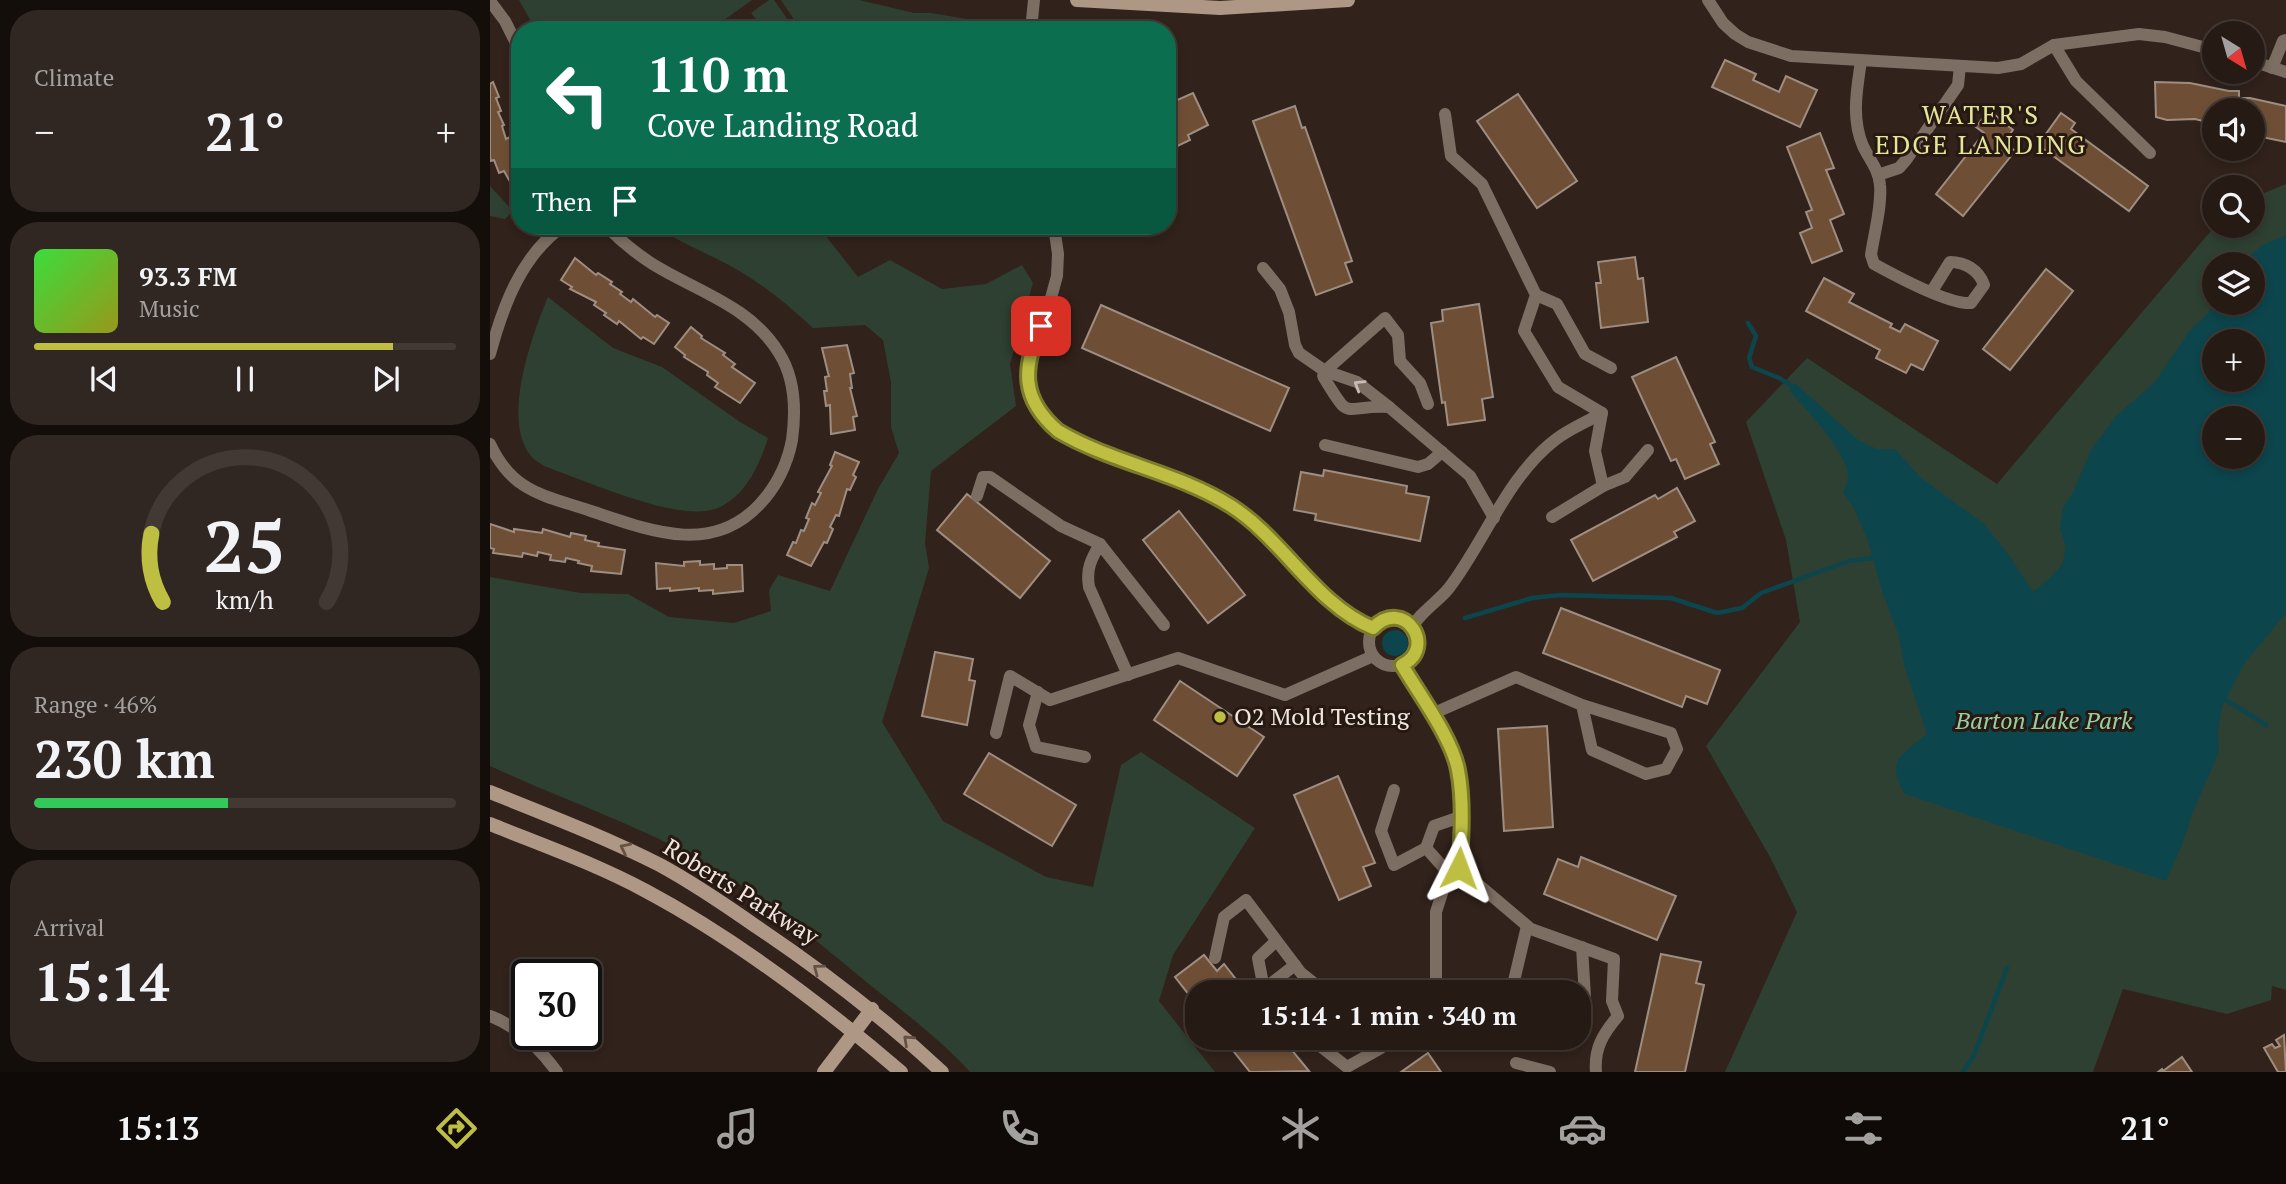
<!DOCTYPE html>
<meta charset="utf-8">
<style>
:root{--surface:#251a14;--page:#312722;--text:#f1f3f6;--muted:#a3a1a0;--line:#423834;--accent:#bebf42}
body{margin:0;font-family:"PT Serif",serif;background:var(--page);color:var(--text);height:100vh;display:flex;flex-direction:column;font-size:26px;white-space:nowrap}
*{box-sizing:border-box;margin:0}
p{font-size:23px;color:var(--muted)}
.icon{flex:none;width:38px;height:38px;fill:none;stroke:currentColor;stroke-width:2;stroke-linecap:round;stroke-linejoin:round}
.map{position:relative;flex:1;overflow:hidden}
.details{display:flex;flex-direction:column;gap:10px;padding:10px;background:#140e0b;width:490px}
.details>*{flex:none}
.top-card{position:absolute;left:21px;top:21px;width:665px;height:214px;border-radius:28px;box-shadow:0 4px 10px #0003,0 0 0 2px var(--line);background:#0b6e4f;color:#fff;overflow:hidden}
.needle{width:46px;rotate:143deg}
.controls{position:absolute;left:1712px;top:21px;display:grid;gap:14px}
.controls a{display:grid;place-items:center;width:63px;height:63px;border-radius:50%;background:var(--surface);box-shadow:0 4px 10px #0003,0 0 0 2px var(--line);font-size:35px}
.speed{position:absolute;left:21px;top:959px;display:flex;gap:14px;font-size:35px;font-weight:700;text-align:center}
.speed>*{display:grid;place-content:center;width:91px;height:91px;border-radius:50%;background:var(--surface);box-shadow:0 4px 10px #0003,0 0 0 2px var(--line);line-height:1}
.speed .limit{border:4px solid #111;border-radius:10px;background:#fff;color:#111}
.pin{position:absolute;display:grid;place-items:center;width:60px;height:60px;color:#fff;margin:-30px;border-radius:14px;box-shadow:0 4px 10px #0006}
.me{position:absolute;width:77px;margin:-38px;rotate:3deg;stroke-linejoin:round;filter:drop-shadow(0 0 5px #0008)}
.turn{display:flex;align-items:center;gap:24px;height:147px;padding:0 21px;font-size:32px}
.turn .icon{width:91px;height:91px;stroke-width:2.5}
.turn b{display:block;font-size:49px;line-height:60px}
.then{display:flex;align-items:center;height:66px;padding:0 21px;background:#0003;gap:14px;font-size:26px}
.big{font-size:52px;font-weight:700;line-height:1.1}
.details .widget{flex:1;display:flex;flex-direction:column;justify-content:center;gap:10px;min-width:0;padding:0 24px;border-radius:28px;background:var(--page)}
.details .dial{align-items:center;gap:0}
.dial svg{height:182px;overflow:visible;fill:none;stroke:var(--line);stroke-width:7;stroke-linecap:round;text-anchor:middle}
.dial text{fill:var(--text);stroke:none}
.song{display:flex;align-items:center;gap:21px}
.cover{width:84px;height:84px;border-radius:10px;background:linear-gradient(135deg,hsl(120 70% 55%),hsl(60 70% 35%))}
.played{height:7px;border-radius:4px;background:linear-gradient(90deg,var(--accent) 85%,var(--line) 85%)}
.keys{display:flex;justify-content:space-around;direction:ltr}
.heat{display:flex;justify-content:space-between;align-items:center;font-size:38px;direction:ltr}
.charge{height:10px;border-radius:5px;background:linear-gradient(90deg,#34c759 46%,var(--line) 0)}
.trip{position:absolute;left:695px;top:980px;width:406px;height:70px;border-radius:28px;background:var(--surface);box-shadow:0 4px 10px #0003,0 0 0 2px var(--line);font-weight:700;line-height:70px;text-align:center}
.tabs{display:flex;height:112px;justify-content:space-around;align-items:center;background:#0f0a08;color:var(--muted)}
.tabs .icon{width:49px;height:49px}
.tabs .active{color:var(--accent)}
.tabs b{font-size:32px;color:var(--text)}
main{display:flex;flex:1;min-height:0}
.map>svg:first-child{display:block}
</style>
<main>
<section class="details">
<div class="widget"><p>Climate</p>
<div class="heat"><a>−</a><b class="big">21°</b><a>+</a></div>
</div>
<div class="widget">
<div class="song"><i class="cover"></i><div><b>93.3 FM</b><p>Music</p></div></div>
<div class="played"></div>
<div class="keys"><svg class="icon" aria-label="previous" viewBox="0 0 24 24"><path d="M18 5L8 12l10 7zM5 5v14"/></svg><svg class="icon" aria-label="pause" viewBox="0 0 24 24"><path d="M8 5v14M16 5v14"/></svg><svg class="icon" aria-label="next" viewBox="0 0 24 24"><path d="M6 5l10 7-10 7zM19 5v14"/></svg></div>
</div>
<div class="widget dial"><svg viewBox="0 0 100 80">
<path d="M14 69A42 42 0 1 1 86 69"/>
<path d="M14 69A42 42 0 0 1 9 39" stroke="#bebf42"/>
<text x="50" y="56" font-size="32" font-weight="700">25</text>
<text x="50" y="72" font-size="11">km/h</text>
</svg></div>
<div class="widget"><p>Range · 46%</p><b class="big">230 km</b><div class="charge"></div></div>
<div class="widget"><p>Arrival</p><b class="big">15:14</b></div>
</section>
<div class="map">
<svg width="1796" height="1072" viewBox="0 0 1796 1072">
<rect width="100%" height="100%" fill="#31221b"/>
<g fill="#2e4031" fill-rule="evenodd">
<polygon points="29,0 262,0 220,30 46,30"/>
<polygon points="279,0 284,0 305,30 274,30 261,13"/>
<polygon points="291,0 369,0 424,13 441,13 483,20 491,27 491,30 437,30 431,27 423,30 311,30"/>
<path d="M1796,184V990L1782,986L1781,1000L1737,1014L1633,989L1603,1072H1235L1307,912L1280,857L1216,746L1310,622L1296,540L1256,422L1317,358L1507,484L1725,226H1762V198ZM1724,264H1762V303H1724ZM1724,341H1762V380H1724ZM1724,418H1762V457H1724Z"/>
<polygon points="0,186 23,211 15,219 0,216"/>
<path d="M167,226H328L368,277L400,260L452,289L496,284L532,265L543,283L520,364L526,406L441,471L435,543L439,568L392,722L453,821L556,877L603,887L631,765L651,752L765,828L683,955L669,1001L725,1072H480C450,1039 415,1013 380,985C327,941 273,896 213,862C145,823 71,799 0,766V577L91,593L138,594L179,617L244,623L281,611L279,590L288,575L340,591L388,489L409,453L401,427V382L393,340L375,325L323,328C298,305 274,285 244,268C218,253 191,244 167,226Z"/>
<path d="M58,297L123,348L172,367L250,422L278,438C269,466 255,498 225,509C186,522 94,480 54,466C50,463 44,460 41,456C11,420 42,335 58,297Z"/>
</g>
<g fill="#0d454d" fill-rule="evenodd">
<path d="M1796,235V613L1754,664L1732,707L1728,731L1729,752L1702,814L1692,845L1676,881L1415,794C1395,761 1412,754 1437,734L1415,668L1408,633L1392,591L1378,541L1363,506L1353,493C1355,487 1358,482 1358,477C1357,451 1316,410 1299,390L1305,383L1368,440L1387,449H1405L1430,477L1494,524L1521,558L1543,592L1559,579L1572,565L1576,547L1570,528L1573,508L1583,492L1601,450L1626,416L1664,383L1701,329L1717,315L1724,302L1762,303V264H1749L1773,245ZM1724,341H1762V380H1724ZM1724,418H1762V457H1724Z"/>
<circle cx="905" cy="643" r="13"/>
</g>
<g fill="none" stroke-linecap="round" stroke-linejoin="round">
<g stroke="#0d454d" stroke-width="4.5">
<polyline points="1258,323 1266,336 1259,358 1262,367 1289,378 1302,386"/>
<polyline points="975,618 1042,598 1070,595 1181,598 1227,613 1252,608 1271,593 1359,561 1382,558"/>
<polyline points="1736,700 1776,725"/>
<polyline points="1473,1072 1484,1055 1517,968"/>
</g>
</g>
<g fill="#6e4f36" stroke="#9e8e82" stroke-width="2">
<polygon points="1235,60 1266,74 1263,80 1289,92 1296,76 1327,90 1310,127 1222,87"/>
<polygon points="3,82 9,97 6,98 11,111 8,112 14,125 12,126 16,139 20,137 30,158 30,195 28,196 14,171 9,173 4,160 1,161 0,157 0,84"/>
<polygon points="1665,82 1700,83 1739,91 1749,91 1749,98 1760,98 1796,106 1796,142 1762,135 1762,110 1724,110 1724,124 1705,119 1677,120 1666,117"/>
<polygon points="703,93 718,125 698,135 700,140 677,151 677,99 681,97 683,102"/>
<polygon points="1028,94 1087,181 1047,208 987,121"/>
<polygon points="805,106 812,128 815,127 862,261 855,263 862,282 826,295 763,121"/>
<polygon points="1499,110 1523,130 1514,142 1525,151 1473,216 1446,194 1494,133 1486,127"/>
<polygon points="1571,113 1585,123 1581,129 1658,186 1639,211 1548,145"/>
<polygon points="1330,133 1344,168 1336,170 1354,214 1340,220 1352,251 1322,263 1310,233 1322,228 1316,212 1322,210 1297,147"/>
<polygon points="1145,257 1148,279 1153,278 1158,322 1111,328 1106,283 1111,283 1108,262"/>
<polygon points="85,258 106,275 108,273 122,282 120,284 132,292 130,294 141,302 143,299 165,317 167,315 179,323 164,344 153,337 151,339 129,321 127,324 114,315 116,313 104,305 106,302 80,289 82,287 71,280"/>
<polygon points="1556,269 1583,291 1520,370 1493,349"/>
<polygon points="1334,278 1364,294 1359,302 1402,324 1400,327 1410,332 1415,324 1448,341 1433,370 1421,364 1416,373 1386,358 1390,350 1316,311"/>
<polygon points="989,304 1003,397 992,399 995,420 958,425 955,402 952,403 941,323 953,321 952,310"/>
<polygon points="611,305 799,388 780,431 592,348"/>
<polygon points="201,327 212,336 211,338 235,353 233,355 245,364 242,367 265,383 250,403 225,387 228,383 217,375 218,372 194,357 195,355 185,347"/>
<polygon points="357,345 364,373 360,374 362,388 360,388 367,416 363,417 365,430 341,434 340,405 336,406 334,391 337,391 335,377 339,376 338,373 332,348"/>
<polygon points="1186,357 1225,442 1220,444 1229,464 1195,479 1186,459 1181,461 1142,377"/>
<polygon points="345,452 369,462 363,475 366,477 360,490 357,489 349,516 346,515 340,527 343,529 337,543 334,542 321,566 297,555 303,542 306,543 311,530 314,531 319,519 316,518 322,503 325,505 331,493 328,492 342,466 340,465"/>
<polygon points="834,470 917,486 916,493 939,497 930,541 825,520 826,514 804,510 811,472 833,476"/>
<polygon points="1187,488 1205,521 1184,532 1187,537 1103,581 1081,540 1165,495 1168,499"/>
<polygon points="477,494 560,561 530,598 447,530"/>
<polygon points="689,511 755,595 718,623 653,540"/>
<polygon points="0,524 24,532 24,529 52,533 53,529 80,537 81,533 96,536 95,540 109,543 108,546 135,550 131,574 101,571 102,566 88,563 89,561 76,558 75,562 60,560 61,555 48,552 47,556 33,553 32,557 3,553 4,549 0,548"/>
<polygon points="210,561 210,565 224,564 224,569 237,568 237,565 252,565 253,591 223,594 223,590 209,591 209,588 180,591 180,588 167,589 166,563 194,566 194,562"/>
<polygon points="1071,608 1230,670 1217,704 1196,696 1192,707 1053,653"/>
<polygon points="445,652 483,659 479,680 485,681 477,725 432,716"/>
<polygon points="690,681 774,737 747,776 664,720"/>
<polygon points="1057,726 1063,827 1014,831 1008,729"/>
<polygon points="499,753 586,805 562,846 474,794"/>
<polygon points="848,776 885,863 873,867 881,886 849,900 804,795"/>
<polygon points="1091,857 1186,896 1167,940 1054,894 1068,859 1088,867"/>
<polygon points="1171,954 1211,962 1206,983 1214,985 1195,1072 1145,1072"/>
<polygon points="714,955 727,971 734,964 756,992 707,992 707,1005 685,977"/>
<polygon points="1794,1035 1796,1072 1788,1072 1774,1048 1782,1044 1785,1048 1790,1046 1786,1040"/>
<polygon points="733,1038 792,1038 819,1071 760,1072"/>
<polygon points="938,1053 951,1072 911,1072"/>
<polygon points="1692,1057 1702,1072 1668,1072 1672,1069 1673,1071"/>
</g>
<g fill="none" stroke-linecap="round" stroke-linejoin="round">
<g stroke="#7d6e63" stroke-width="12">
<polyline points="1218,0 1233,23 1245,34 1258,42 1301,56 1508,68 1531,64 1564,45 1649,34 1675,37 1724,50"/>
<polyline points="0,1 15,21 30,51"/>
<polyline points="541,30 544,0"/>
<polyline points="1564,45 1586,81 1660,153"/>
<path d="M1371,61C1367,89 1361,118 1373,146C1379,159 1389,170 1390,185C1392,207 1384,233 1381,255L1384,264C1404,275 1460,305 1481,303L1494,285C1489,270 1475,262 1460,262L1442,291"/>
<polyline points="1762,61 1796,72"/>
<polyline points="1782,68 1793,41 1796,40"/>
<polyline points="1388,175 1409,168 1416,160 1468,85 1470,66"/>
<polyline points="564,226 568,254 567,276 558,309 538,361 540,394 555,420 577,437 703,486 743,507 772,530 828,588 867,621 883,628"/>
<polyline points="773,268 790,289 799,312 805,345 809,353 835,371 867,382 899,407 980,476 1004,518"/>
<polyline points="1046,295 1067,304 1095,354 1121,368"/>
<path d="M0,354C13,306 31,256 73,226"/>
<polyline points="835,371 895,318 908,335 910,361 930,383 938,404"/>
<path d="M835,371L833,376C862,424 850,405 899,407"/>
<path d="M0,444C23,493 54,495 101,511C158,530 221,556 269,505C287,486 297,466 302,440C306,411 305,378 289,353C260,305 205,291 161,263C144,252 130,240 116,226"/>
<polyline points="835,445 928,467 938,464 952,452"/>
<polyline points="1113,486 1135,477 1158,450"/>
<polyline points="487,496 493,477 500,477 571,526 610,544"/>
<polyline points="1062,517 1113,486 1105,451 1112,413"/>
<circle cx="903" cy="642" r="24"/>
<path d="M923,627C928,614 949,601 959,588C995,541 1017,477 1065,440C1079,429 1097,422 1112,413L1068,387L1034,331L1046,295L992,184L961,156L955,114"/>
<polyline points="912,665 953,733 968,769 971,847 969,868 954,887 946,912 946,992"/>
<path d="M638,675L599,587C596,569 601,559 610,544L674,625"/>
<polyline points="548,692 539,725 546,747 595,757"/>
<polyline points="942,714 1026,677 1092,705 1102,750 1156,774 1176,769 1187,749 1181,733 1092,705"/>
<polyline points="506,733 520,676 560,700 688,658 795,695 883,656"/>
<polyline points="904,790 891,831 904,865 936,848 962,877"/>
<polyline points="936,848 944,826 970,817"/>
<path d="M969,868L1041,929L1124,959L1122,1001L1128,1016C1113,1034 1104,1048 1106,1072"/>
<polyline points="725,958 734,917 756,900 811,973 835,992"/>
<polyline points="774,989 768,958 786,941"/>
<polyline points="776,992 774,989 805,965"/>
<polyline points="1030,992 1024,981 1037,926"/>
<polyline points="1088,1010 1095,997 1092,947"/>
<path d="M0,1016C27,1026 50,1049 67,1072"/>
<polyline points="820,1038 857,1067 891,1048 892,1038"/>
<polyline points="1026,1063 1060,1072"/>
</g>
<g stroke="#af9785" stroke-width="14">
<polyline points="587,0 730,8 858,0"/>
<path d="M0,792C57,815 115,837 170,865C203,883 234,904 264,925C331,970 392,1016 452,1072"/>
<path d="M0,824C52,845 106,864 156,891C244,938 335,1007 411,1072"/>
<polyline points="334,1072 382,1009"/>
</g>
</g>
<defs><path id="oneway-chevron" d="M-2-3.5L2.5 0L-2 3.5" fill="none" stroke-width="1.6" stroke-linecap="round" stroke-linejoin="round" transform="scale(1.75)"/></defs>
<use stroke="#c8bcb5" href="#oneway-chevron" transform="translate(869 385) rotate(-148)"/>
<g stroke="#645246">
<use href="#oneway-chevron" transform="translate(135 848) rotate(-154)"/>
<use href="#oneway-chevron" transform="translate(328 969) rotate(-143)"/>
<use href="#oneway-chevron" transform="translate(418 1040) rotate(-137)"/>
</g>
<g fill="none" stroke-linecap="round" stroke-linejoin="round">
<g stroke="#7c7c2b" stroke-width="18">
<path id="route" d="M551,326C532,369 531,399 568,431C622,463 687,472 741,506C793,539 826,605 883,628C914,596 948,648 912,665C929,694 962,738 968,770C974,801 972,837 969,868"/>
</g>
<use href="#route" stroke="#bebf42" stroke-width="12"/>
</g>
<circle fill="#bebf42" stroke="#271912" stroke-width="2.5" cx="730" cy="717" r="7"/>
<g text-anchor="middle" stroke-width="6" stroke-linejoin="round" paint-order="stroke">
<g font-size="24" fill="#f0e6e1" stroke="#271912" text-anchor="start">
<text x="744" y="725">O2 Mold Testing</text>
</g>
<g font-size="24" font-style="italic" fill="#97cfa1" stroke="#271912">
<text x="1554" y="729">Barton Lake Park</text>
</g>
<g font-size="24" fill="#f0e6e1" stroke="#271912">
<text transform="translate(251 892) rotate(32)" y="8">Roberts Parkway</text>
</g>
<g font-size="26" letter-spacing="2" fill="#e4e697" stroke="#271912">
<text x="1491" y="124">WATER'S<tspan x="1491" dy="30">EDGE LANDING</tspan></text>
</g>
</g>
</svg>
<div class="controls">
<a><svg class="needle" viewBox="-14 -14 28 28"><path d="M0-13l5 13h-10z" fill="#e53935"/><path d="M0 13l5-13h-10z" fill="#a3a1a0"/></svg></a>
<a><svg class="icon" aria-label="sound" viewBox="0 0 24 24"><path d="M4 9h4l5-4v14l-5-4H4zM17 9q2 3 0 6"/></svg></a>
<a><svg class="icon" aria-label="search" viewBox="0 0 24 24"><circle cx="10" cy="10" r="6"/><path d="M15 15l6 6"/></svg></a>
<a><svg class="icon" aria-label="layers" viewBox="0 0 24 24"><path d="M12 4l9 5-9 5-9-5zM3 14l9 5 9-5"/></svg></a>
<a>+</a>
<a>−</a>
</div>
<div class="speed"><div class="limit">30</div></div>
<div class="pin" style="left:551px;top:326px;background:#d93025"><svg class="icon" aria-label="arrive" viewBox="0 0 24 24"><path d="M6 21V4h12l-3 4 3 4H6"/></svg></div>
<svg class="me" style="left:969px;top:868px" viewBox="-20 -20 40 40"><path d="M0-17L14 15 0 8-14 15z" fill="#bebf42" stroke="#fff" stroke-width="4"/></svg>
<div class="trip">15:14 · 1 min · 340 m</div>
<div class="top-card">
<div class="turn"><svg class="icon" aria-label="left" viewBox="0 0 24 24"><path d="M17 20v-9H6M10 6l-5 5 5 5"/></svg><div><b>110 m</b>Cove Landing Road</div></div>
<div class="then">Then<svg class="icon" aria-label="arrive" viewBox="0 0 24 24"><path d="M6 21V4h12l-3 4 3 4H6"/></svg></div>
</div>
</div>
</main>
<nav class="tabs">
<b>15:13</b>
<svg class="icon active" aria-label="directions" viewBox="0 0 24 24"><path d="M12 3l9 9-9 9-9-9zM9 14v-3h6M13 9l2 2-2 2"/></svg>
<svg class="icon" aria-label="music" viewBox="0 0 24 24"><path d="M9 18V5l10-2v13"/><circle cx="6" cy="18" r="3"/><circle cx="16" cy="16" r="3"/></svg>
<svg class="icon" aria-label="phone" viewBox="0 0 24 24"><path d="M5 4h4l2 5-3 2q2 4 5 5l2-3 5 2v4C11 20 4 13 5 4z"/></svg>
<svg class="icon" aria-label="climate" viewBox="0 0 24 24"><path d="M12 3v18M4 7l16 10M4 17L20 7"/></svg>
<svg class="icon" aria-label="car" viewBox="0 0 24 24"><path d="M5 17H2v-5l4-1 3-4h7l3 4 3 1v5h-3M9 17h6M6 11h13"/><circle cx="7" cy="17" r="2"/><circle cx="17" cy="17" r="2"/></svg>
<svg class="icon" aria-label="filters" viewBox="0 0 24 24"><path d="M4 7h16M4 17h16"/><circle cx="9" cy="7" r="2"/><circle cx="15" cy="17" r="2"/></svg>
<b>21°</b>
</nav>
